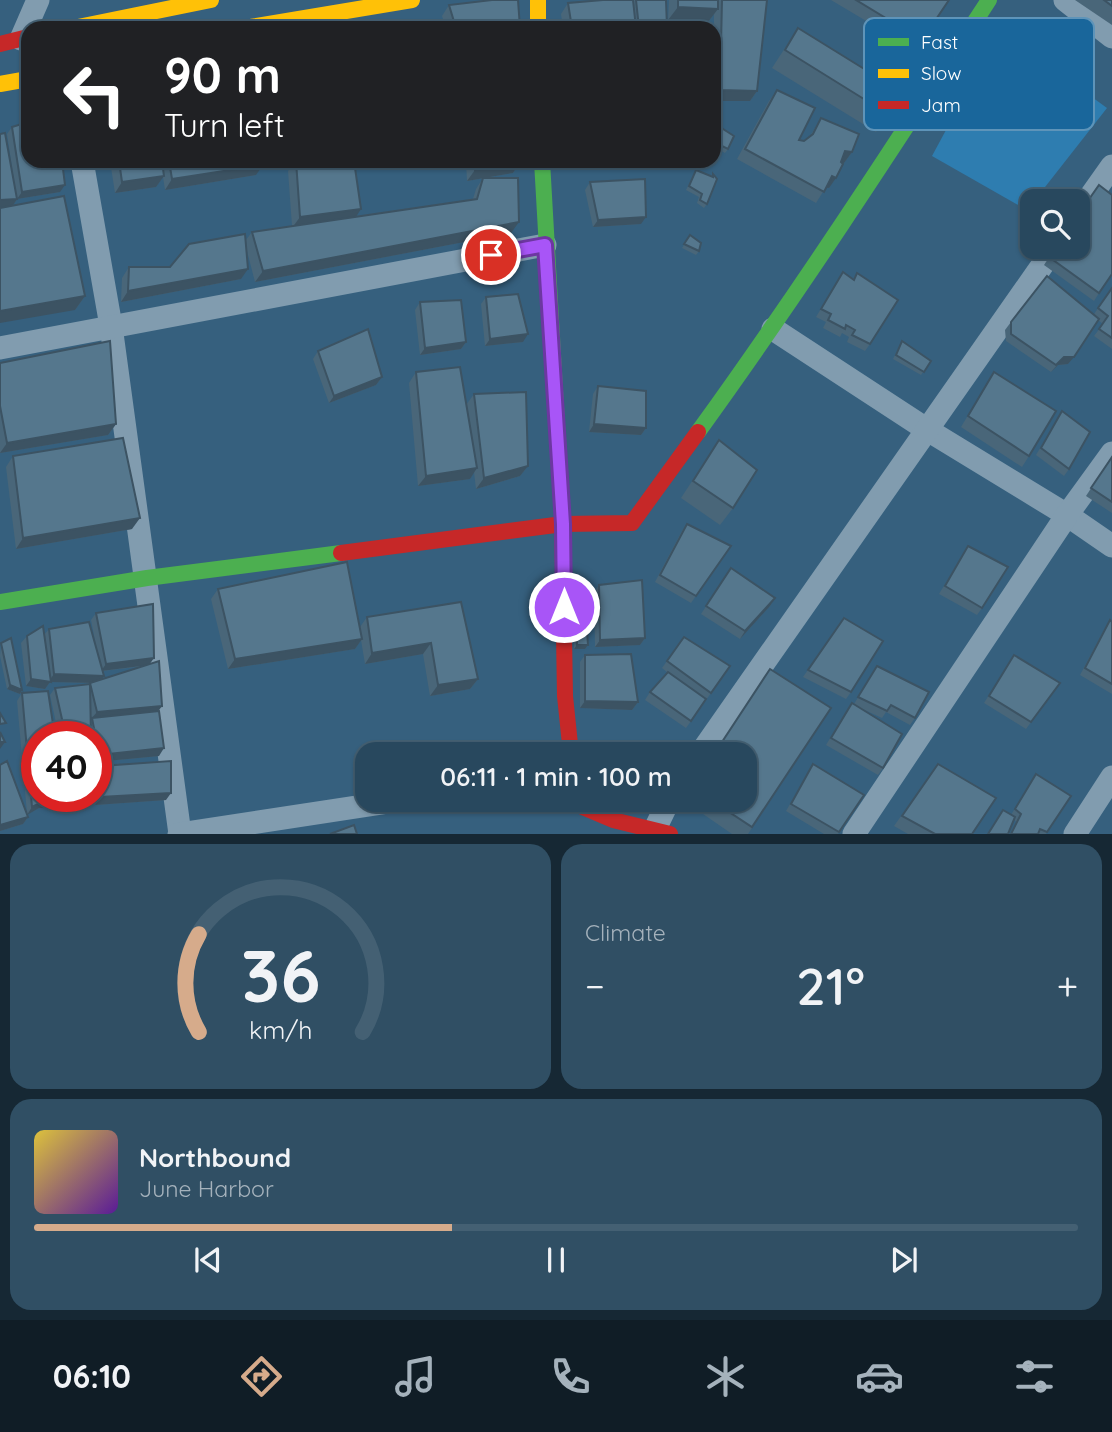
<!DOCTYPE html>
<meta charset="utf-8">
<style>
:root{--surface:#28485e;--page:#304f64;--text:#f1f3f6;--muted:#a5b2bc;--line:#446073;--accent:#d6ab8b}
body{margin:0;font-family:Quicksand,sans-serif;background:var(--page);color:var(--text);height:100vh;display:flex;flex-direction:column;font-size:26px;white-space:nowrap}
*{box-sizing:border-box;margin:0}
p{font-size:23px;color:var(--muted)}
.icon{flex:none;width:38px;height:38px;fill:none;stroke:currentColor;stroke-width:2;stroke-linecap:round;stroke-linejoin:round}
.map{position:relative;height:834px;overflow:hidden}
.details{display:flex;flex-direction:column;gap:10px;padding:10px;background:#162834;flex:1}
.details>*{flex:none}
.top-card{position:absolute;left:21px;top:21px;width:700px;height:147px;border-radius:21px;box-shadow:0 2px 5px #0004,0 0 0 2px var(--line);background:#202124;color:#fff;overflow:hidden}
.buttons{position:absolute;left:1020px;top:189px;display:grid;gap:14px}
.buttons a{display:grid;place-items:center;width:70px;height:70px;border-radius:14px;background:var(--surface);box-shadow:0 2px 5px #0004,0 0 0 2px var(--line);font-size:35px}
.speed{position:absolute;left:21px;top:721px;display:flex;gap:14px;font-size:35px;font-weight:700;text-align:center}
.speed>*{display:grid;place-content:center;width:91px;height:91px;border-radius:50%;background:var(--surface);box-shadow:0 2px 5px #0004,0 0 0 2px var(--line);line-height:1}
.speed .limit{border:10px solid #d22;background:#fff;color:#111}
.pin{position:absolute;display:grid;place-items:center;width:60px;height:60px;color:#fff;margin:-30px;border:4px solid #fff;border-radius:50%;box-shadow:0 2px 7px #0007}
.me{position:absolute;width:77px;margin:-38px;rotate:0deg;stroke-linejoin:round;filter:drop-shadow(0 0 5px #0008)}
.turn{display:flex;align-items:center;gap:24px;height:147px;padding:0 28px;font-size:32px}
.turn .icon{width:91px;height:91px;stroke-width:2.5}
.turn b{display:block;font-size:49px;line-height:60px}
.big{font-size:52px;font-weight:600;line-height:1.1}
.details .widget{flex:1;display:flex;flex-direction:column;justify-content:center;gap:10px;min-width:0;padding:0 24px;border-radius:21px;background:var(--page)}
.details .dial{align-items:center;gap:0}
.dial svg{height:182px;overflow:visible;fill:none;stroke:var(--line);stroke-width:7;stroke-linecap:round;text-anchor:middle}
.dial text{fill:var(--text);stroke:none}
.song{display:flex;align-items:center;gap:21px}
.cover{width:84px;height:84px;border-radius:10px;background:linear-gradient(135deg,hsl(50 70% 55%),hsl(270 70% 35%))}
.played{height:7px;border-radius:4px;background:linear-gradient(90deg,var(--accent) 40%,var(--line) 40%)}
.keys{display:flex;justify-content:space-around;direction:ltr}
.heat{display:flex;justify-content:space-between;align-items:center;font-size:38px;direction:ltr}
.details .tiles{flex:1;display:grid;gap:10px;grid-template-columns:1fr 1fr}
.widget:last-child{grid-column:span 2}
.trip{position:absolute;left:355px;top:742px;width:402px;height:70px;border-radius:21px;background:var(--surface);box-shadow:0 2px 5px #0004,0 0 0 2px var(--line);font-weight:600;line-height:70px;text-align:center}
.dock{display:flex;height:112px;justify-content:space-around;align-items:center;background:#101d26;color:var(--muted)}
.dock .icon{width:49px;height:49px}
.dock .selected{color:var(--accent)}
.dock b{font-size:32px;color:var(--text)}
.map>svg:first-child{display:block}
</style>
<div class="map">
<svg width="1112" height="834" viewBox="0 0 1112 834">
<rect width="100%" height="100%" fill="#36607e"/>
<polygon fill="#2e7db0" points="1000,30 1107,108 1027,210 932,156"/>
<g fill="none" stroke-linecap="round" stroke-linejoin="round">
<g stroke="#819caf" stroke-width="23">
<polyline points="1065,0 1112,37"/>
<polyline points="21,39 38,0"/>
<polyline points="82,161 111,326 180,834"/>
<polyline points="1078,214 1112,166"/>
<polyline points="773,329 926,429 1067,515 1112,546"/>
<polyline points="0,348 545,245"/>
<polyline points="700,754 1055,247"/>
<polyline points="655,829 669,800"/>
<polyline points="179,834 402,800"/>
<polyline points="854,834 1067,515 1112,453"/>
<polyline points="1075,834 1112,777"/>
</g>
<g stroke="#4caf50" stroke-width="16">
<polyline points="542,161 562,512"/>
<path d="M698,432C800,291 894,146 989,0"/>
<polyline points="0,602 147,578 341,553"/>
</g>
<g stroke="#ffc107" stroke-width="16">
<polyline points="538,0 538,28"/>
<polyline points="73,28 211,0"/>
<polyline points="244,28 412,0"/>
<polyline points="0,84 28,79"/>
</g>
<g stroke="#c62828" stroke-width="16">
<polyline points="0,44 28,37"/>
<polyline points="562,512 565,696 571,754"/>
<polyline points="341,553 563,524 632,523 698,432"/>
<polyline points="578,800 580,806 613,820 670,834"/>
</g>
</g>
<g fill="#496679" fill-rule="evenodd">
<polygon points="603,0 666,0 667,28 563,28 561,14 568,3"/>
<polygon points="669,0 718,0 718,2 719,0 767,0 757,91 750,101 714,101 714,14 708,22 668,20"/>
<polygon points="831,0 949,0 915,50"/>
<polygon points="1075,0 1112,0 1112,25"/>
<polygon points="449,5 520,28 446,28 442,16"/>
<polygon points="798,28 903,93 876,132 772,68"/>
<polygon points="777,90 799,140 804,141 810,136 821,118 852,152 844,163 842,162 829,188 826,187 816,203 737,159 769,101"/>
<polygon points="714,117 720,127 728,149 725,153 716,148 714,150"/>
<polygon points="12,127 60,192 17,199 13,205 85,296 75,310 6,207 0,207 0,134 15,187 7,134"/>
<polygon points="110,161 262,161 256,175 165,190 163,177 156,187 115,193"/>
<polygon points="296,161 356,216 473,199 476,189 483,178 511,233 255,282 247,251 241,279 121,302 122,278 129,267 170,267 246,240 252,232 292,226 288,171"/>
<polygon points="466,161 521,161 513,173 467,181"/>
<polygon points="696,170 711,176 713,174 707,204 704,208 697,203 699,197 686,190"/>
<polygon points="590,182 641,224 593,227 585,190"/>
<polygon points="690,235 699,251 696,255 682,248"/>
<polygon points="1056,247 1099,293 1094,301 1044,265"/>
<polygon points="843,272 853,279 857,273 870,344 865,351 847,342 849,337 842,333 840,337 823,328 826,322 816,317"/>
<polygon points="1112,288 1112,349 1094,336 1103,324 1098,320 1068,364 1058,365 1051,372 1006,341 1005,330 1011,322 1094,314"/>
<polygon points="486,297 523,342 485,346 481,304"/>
<polygon points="420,302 466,342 461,349 420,355 415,310"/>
<polygon points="902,341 931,361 921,375 893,359"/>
<polygon points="318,351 382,377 376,385 329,403 313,359"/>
<polygon points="0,363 116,424 108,435 0,453"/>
<polygon points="416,372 466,405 474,394 528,466 520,476 476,489 474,472 470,479 418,486 409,383"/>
<polygon points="994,372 1029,456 1022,467 961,427"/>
<polygon points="598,386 646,428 641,435 589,432 593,394"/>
<polygon points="1062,411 1069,469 1064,476 1036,455"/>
<polygon points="719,440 733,508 720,525 681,498"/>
<polygon points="13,456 132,529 16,549 6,467"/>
<polygon points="1112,456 1112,513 1086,496"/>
<polygon points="687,524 731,546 691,603 655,582 682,531"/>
<polygon points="968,546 982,608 977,615 939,594"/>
<polygon points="731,568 775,598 770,606 740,639 701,614"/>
<polygon points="599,585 645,638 640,645 595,647 594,592"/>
<polygon points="574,587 588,645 585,649 574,649 572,591"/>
<polygon points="218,589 360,627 367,617 461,602 478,679 470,689 430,696 423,654 365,664 361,640 355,649 228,669 211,599"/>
<path d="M96,613L150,664L158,711L159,756L97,762V772L101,766L166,800L95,805L96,737H59L50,695L55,688L92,683L50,682L45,689L26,686L21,643L27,636L44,635L49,629L97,651L91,620ZM145,666L101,680L104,676L103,671Z"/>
<polygon points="844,618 851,692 846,699 803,677"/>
<polygon points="1110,620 1112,622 1112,694 1080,675 1105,628"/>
<polygon points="684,637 711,693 686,728 645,700 650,692 668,673 662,668"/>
<polygon points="1,643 22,690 20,694 7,689 0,656"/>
<polygon points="585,655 638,702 632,710 580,708 580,662"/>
<polygon points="1009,663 1060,683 1026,729 984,703"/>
<polygon points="877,666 915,718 910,725 886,712 882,718 858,707 883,768 878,775 826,745 847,710 852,703 854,704"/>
<polygon points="22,693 65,801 60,808 39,808 27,814 28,817 23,824 0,831 0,765 27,813 17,701"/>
<polygon points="831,708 748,834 732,834 690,805 693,800 746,800"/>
<polygon points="598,746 631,754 594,754 593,753"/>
<polygon points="813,764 864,795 838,834 824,834 786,811"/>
<polygon points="938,764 972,834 908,834 894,826"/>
<polygon points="1036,774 1047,832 1046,834 1010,834 1016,822 1011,815"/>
<polygon points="71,796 96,796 93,800 73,803"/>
</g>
<g fill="#3c5363">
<polygon points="678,7 718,9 708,22 668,20"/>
<polygon points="720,90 757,91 750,101 714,101 714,98"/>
<polygon points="845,151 852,152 844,163 838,162"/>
<polygon points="520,162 513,173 467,181 475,170"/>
<polygon points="263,165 256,175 165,190 172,179"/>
<polygon points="164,176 156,187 115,193 122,182"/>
<polygon points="832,176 836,178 829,188 824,187"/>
<polygon points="65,185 60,192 17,199 12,207 0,207 0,200 17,199 22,192"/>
<polygon points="361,209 354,220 292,228 300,217"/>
<polygon points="646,217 641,224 593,227 598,220"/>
<polygon points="519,222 511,233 255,282 263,271"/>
<polygon points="248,269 241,279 121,302 128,291"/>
<polygon points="85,296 75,310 0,323 0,311"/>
<polygon points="528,334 523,342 485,346 490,339"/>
<polygon points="466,342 461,349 420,355 425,348"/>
<polygon points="1064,357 1074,357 1068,364 1058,365 1051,372"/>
<polygon points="382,377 376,385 329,403 334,396"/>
<polygon points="116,424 108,435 0,453 7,443"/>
<polygon points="594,424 646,428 641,435 589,432"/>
<polygon points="528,466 520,476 476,489 484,478"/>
<polygon points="477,468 470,479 418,486 426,476"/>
<polygon points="140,518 132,529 16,549 23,538"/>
<polygon points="775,598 770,606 740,639 745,631"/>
<polygon points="645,638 640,645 595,647 600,640"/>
<polygon points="362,639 355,649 228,669 235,659"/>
<polygon points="431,643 423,654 365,664 372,653"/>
<polygon points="577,645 588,645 585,649 574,649"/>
<polygon points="154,658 149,665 101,671 106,664"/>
<polygon points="54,674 104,676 99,683 50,682 45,689 26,686 31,679 49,681"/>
<polygon points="478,679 470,689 430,696 438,685"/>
<polygon points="10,685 22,690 20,694 7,689"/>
<polygon points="585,701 638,702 632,710 580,708"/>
<polygon points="162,706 157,713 91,719 97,712"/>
<polygon points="0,742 5,742 0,749"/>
<polygon points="164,748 159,756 96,762 96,759 99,755"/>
<polygon points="171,793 166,800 95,805 100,797"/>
<polygon points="78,796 96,796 93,800 73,803"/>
<polygon points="44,801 65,801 60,808 39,808 27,815 32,807"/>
<polygon points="28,817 23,824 0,831 0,825"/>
</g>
<g fill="#55778d" stroke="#3c5363" stroke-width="2">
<polygon points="492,0 518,0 520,28 456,28 449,5"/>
<polygon points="603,0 633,0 636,28 572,28 568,3"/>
<polygon points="636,0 666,0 667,28 639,28"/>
<polygon points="678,0 718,0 718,9 678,7"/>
<polygon points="722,0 767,0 757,91 720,90"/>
<polygon points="856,0 949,0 922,40"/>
<polygon points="1104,0 1112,0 1112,6"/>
<polygon points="676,26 691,28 677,28"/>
<polygon points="798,28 903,93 888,114 785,50"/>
<polygon points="777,90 815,108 799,140 804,141 813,134 821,118 859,134 852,152 845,151 841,162 843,164 836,178 832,176 824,192 745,149"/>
<polygon points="714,117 721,121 720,127 734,136 728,149 718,144 716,148 714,147"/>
<polygon points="28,122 28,161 62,161 65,185 22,192 12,127"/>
<polygon points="5,133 17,199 0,200 0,134"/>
<polygon points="119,161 162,161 164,176 122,182"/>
<polygon points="169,161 262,161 263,165 172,179"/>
<polygon points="296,161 354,161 361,209 300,217"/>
<polygon points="474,161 521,161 520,162 475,170"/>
<polygon points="696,170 713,177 713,174 717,179 707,204 700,200 702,194 689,186"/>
<polygon points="483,178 518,178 519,222 263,271 252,232 477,199"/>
<polygon points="645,179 646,217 598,220 590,182"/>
<polygon points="1099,185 1112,195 1112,274 1099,293 1049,257 1057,247 1078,247 1078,215"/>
<polygon points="64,196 85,296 0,311 0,208"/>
<polygon points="245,234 248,269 128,291 129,267 170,267 189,244"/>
<polygon points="690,235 701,243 699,251 684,244"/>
<polygon points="843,272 854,280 857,273 898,300 870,344 852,335 855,330 846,325 845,329 828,320 831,314 821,309"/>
<polygon points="1047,276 1099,319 1074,357 1064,357 1056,365 1011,334 1011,322"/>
<polygon points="1112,288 1112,338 1099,329 1108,316 1098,308"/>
<polygon points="518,294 528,334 490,339 486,297"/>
<polygon points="461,300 466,342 425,348 420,302"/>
<polygon points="368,329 382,377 334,396 318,351"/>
<polygon points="110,341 116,424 7,443 0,406 0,363"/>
<polygon points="902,341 931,361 924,372 896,355"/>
<polygon points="460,367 477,468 426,476 416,372"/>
<polygon points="994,372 1056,411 1029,456 968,416"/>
<polygon points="598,386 646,391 646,428 594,424"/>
<polygon points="526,392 528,466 484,478 474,394"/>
<polygon points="1062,411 1090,432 1069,469 1041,448"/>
<polygon points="123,438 140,518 23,538 13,456"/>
<polygon points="719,440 757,470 733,508 693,481"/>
<polygon points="1112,457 1112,502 1091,488"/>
<polygon points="687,524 731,546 696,596 660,575"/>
<polygon points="968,546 1008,567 982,608 945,586"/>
<polygon points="347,562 362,639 235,659 218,589"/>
<polygon points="731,568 775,598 745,631 706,606"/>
<polygon points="642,580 645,638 600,640 599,585"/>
<polygon points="574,587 584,587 588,645 577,645"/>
<polygon points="461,602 478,679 438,685 431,643 372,653 367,617"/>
<polygon points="153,604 154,658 106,664 96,613"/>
<polygon points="844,618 883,641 851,692 808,670"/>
<polygon points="1110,620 1112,622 1112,684 1085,668"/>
<polygon points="89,622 104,676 54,674 49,629"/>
<polygon points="43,626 51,682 31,679 27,636"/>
<polygon points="684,637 730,666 711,693 667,661"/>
<polygon points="11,638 22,690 10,685 1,643"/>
<polygon points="631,654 638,702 585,701 585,655"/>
<polygon points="1014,655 1060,683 1031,722 989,696"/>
<polygon points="159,661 162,706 97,712 90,683"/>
<polygon points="877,666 929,692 915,718 891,705 887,711 858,697"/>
<polygon points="770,669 831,708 752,827 711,800 746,800 746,754 706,754 713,744 718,748"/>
<polygon points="668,672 706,699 691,721 650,692"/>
<polygon points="90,684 91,737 66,737 55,688"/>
<polygon points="48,691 55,737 37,737 37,796 65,796 65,801 44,801 32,807 22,693"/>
<polygon points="852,703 902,734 883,768 831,738"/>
<polygon points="159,711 164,748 99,755 92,718"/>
<polygon points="0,713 6,723 0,724"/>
<polygon points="0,732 5,742 0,742"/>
<polygon points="598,746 630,746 631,754 601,754"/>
<polygon points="96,753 98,793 96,793"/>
<polygon points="7,761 28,817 0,825 0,765"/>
<polygon points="171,761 171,793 100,797 101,766"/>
<polygon points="813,764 864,795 839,832 791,804"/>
<polygon points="938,764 996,798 972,834 935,834 902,816"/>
<polygon points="1036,774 1071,796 1047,832 1040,829 1038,834 1011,834 1021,814 1015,809"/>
<polygon points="1003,810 1015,817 1008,834 988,834"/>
<polygon points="354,825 357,834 330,834"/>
</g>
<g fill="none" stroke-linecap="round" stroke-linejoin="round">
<g stroke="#6d37a1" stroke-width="18">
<polyline id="route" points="491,255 545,245 563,524 564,607"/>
</g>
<use href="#route" stroke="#a855f7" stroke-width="12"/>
</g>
<rect x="864" y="18" width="230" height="112" rx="10" fill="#19669b" stroke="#5e94b9" stroke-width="2"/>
<rect x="878" y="38" width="31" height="8" fill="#4caf50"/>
<rect x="878" y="69" width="31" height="9" fill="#ffc107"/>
<rect x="878" y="101" width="31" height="8" fill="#c62828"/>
<g font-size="19" fill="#fff">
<text x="921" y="49">Fast</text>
<text x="921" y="80">Slow</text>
<text x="921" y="112">Jam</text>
</g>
</svg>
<div class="buttons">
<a><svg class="icon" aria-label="search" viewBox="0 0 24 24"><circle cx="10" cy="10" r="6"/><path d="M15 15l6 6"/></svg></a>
</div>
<div class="speed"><div class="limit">40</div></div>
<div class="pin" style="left:491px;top:255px;background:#d93025"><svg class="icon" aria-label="arrive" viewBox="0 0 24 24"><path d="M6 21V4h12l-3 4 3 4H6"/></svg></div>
<svg class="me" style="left:564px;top:607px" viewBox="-20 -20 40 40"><circle r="17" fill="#a855f7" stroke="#fff" stroke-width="3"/><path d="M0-11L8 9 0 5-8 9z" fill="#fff"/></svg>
<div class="trip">06:11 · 1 min · 100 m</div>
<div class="top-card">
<div class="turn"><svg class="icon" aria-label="left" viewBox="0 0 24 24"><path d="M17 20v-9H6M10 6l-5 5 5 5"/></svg><div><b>90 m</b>Turn left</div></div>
</div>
</div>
<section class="details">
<div class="tiles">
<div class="widget dial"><svg viewBox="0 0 100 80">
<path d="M14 69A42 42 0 1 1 86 69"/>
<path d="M14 69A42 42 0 0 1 14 26" stroke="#d6ab8b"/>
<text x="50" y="56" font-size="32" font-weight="700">36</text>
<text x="50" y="72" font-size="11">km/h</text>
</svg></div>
<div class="widget"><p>Climate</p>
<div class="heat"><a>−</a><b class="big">21°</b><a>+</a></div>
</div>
<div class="widget">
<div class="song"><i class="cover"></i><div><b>Northbound</b><p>June Harbor</p></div></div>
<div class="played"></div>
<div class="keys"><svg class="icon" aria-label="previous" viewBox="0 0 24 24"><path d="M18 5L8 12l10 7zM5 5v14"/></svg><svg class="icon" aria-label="pause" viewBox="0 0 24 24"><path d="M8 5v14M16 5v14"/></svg><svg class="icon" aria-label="next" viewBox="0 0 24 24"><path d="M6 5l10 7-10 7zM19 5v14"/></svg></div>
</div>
</div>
</section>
<nav class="dock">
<b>06:10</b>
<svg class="icon selected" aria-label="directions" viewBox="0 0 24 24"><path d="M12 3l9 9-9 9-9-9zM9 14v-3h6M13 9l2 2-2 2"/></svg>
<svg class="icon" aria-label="music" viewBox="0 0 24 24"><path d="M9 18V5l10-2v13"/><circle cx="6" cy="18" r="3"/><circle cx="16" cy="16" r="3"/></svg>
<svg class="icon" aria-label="phone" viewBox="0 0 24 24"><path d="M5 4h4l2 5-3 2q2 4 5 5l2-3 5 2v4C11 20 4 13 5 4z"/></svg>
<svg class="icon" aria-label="climate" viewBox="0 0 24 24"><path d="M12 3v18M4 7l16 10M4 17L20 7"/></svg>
<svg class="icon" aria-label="car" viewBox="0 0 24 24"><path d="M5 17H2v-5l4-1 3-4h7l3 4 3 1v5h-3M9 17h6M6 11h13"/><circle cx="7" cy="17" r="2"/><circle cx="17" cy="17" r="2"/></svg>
<svg class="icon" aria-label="filters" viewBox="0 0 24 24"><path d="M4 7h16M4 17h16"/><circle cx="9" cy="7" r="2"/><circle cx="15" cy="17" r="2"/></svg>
</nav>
